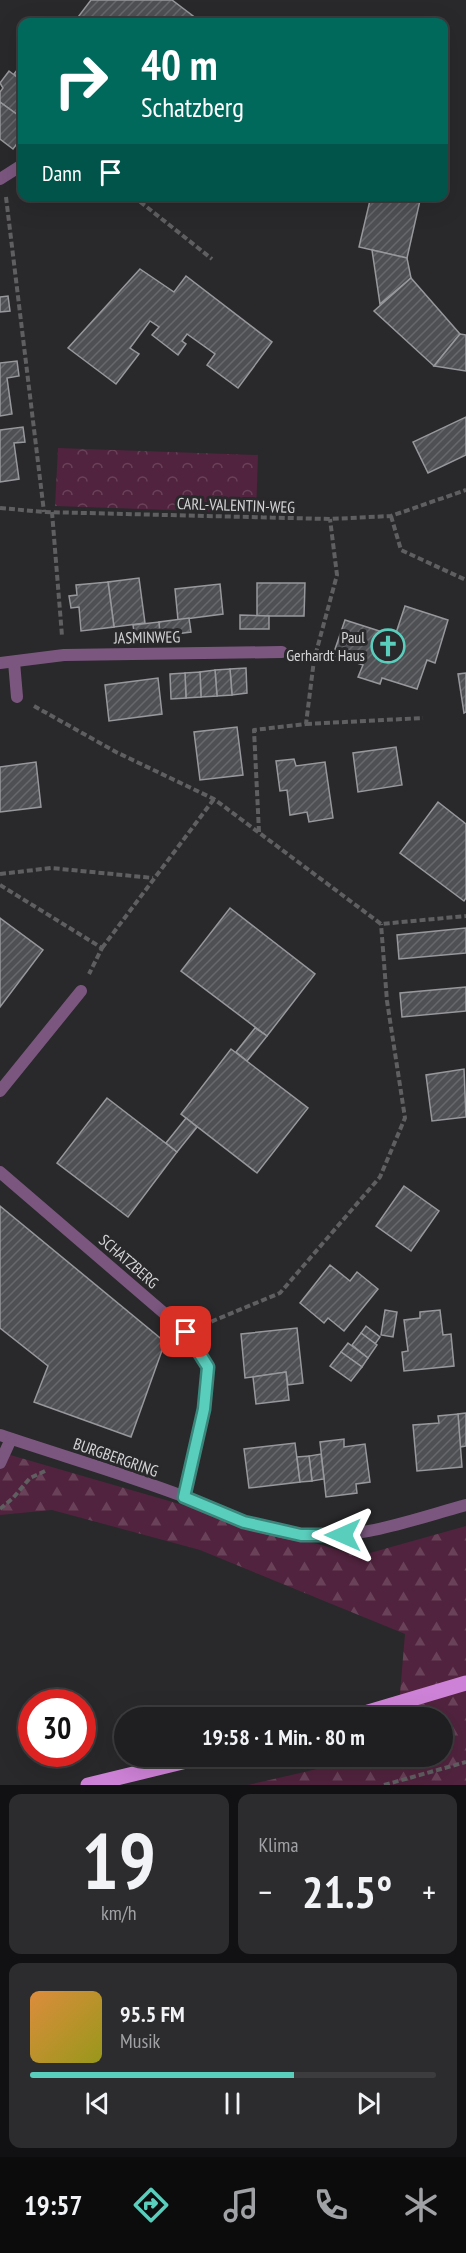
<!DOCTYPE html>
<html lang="de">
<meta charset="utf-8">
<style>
:root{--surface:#1f1e20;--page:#2c2b2d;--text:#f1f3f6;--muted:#a1a2a5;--line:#3c3c3e;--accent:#5acebd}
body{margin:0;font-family:"PT Sans Narrow",sans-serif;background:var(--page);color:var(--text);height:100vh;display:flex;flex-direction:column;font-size:22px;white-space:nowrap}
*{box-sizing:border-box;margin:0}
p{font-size:20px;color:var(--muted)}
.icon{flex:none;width:33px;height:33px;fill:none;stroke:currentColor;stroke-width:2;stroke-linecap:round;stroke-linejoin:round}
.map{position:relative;height:1785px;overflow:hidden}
.side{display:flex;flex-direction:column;gap:9px;padding:9px;background:#111012;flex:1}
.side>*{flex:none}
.banner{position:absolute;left:18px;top:18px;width:430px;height:183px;border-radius:12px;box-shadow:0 6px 24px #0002,0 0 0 2px var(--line);background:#00695c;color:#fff;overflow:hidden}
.speed{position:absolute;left:18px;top:1689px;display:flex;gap:12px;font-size:30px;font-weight:700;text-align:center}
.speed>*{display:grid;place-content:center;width:78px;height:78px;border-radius:50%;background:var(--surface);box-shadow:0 6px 24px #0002,0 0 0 2px var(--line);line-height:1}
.speed .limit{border:9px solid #d22;background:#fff;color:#111}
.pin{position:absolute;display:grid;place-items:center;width:51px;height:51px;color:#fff;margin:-26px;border-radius:12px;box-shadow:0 3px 9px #0006}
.me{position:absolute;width:66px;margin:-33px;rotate:270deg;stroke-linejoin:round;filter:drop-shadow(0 0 4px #0008)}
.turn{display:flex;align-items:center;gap:21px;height:126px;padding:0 24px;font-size:27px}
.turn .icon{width:78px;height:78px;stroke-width:2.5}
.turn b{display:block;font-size:42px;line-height:51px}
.then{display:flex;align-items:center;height:57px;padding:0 24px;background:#0003;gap:12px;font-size:22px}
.big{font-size:45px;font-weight:800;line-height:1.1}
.side .widget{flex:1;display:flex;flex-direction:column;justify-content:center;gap:9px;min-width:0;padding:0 21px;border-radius:12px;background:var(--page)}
.side .dial{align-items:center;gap:0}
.dial b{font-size:78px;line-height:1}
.song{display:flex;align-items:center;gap:18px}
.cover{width:72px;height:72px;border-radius:9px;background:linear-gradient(135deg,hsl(30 70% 55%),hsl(60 70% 35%))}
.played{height:6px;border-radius:3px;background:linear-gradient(90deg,var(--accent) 65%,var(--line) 65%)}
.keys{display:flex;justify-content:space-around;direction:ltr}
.heat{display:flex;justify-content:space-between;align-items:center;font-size:33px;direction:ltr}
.side .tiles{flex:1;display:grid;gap:9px;grid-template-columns:1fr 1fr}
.widget:last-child{grid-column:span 2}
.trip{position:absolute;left:114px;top:1707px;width:339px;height:60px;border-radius:30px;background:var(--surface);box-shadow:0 6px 24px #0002,0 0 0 2px var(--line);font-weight:800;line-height:60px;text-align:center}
.tabs{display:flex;height:96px;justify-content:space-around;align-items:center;background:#0c0c0d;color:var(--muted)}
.tabs .icon{width:42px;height:42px}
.tabs .active{color:var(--accent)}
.tabs b{font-size:27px;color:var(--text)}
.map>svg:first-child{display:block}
</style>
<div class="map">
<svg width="466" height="1785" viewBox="0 0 466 1785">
<defs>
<pattern id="forest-firs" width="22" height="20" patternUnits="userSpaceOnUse" patternTransform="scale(1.5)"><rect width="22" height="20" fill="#51233e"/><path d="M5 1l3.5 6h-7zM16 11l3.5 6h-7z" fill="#694259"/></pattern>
<pattern id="park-crowns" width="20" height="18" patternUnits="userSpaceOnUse" patternTransform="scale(1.5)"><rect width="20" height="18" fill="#51233e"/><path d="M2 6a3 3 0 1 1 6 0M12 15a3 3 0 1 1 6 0" fill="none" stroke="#694259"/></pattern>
<pattern id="building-hatch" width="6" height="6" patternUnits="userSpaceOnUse" patternTransform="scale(1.5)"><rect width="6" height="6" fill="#4f5054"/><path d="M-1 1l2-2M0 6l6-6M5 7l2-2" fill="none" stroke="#67686c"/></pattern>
</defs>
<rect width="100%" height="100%" fill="#29282b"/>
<polygon fill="url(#forest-firs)" points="0,1452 359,1556 466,1526 466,1785 248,1785 369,1757 442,1756 442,1718 398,1717 405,1634 200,1550 52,1510 0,1515"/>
<polygon fill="url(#park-crowns)" points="58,448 258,455 256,513 55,506"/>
<g fill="url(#building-hatch)" stroke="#97989c" stroke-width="1.5">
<polygon points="91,0 172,0 201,22 78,22 75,21"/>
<polygon points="22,54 22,81 14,74 22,64 17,61"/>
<polygon points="9,71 22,81 22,118 0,102 0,92 3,88 0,83"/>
<polygon points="0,102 22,118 22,137 13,149 0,139"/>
<polygon points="371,196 421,196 407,258 359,247"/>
<polygon points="372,250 407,258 411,278 380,304"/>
<polygon points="140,269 174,292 186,276 272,342 238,388 207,365 215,354 187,334 182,341 186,344 178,355 152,335 159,327 150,321 130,348 139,354 116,384 68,348"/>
<polygon points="411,278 460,334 434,366 374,311"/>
<polygon points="8,296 10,311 0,312 0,297"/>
<polygon points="460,334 466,335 466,371 434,366"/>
<polygon points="17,361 19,376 7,378 12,414 0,416 0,363"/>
<polygon points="466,417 466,455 428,473 413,442"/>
<polygon points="23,427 25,442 14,443 19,479 0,482 0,430"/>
<polygon points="139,578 145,623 114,627 108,582"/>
<polygon points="108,582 114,627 81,631 79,607 71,608 69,596 77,595 76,585"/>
<polygon points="257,583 305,583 304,616 257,616"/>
<polygon points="220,584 223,614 178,620 175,589"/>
<polygon points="405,606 448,620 435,663 427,660 417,689 382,678 380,684 358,677 363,665 333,655 345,620 395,636"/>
<polygon points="240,615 269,616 269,629 240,629"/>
<polygon points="189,618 191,632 160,636 159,622"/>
<polygon points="159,622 160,636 135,639 133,625"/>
<polygon points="246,668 247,693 232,695 230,669"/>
<polygon points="230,669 232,695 217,696 215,670"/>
<polygon points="215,670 217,696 201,697 200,672"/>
<polygon points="200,672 201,697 186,698 185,673"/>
<polygon points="185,673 186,698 171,699 170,674"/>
<polygon points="466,673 466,712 464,713 458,674"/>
<polygon points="158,678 162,714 109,721 105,685"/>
<polygon points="237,727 243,775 200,780 194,732"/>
<polygon points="396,747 402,785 358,792 353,753"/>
<polygon points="294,759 296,766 325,762 333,818 309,822 307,812 290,815 287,790 280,791 276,761"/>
<polygon points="36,762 41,807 0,812 0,767"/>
<polygon points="438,802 466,824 466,898 464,901 400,853"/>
<polygon points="230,908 315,974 267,1036 181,971"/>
<polygon points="0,918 43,950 0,1007"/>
<polygon points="466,928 466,953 399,959 397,935"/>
<polygon points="466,987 466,1011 402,1017 400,993"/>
<polygon points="255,1028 267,1036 247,1061 236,1052"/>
<polygon points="231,1049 308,1108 257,1173 181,1114"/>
<polygon points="464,1069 466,1117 432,1121 426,1075"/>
<polygon points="107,1098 177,1152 128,1217 57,1163"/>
<polygon points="186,1118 197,1127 177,1152 166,1143"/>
<polygon points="404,1186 439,1211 411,1251 376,1226"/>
<polygon points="0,1206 165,1342 131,1437 34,1402 48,1366 0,1328"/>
<polygon points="330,1265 350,1281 357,1272 378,1289 344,1331 328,1318 324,1323 300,1303"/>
<polygon points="385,1310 397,1312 393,1337 381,1335"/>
<polygon points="440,1310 443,1335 451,1334 454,1366 404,1371 402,1352 408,1351 404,1320 420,1318 420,1312"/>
<polygon points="366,1326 380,1337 375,1344 361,1333"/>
<polygon points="297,1328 303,1383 288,1385 286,1372 245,1378 241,1334"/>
<polygon points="361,1333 377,1345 368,1358 352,1345"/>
<polygon points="348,1343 368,1358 362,1367 341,1352"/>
<polygon points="341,1352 362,1367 351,1381 330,1366"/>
<polygon points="286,1372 289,1400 256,1404 253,1377"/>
<polygon points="466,1413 466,1446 460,1447 458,1414"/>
<polygon points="458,1414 462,1467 417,1471 413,1425 439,1423 438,1416"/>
<polygon points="344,1439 344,1447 365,1444 370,1482 356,1484 357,1493 326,1497 320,1442"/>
<polygon points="295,1443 300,1482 249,1488 244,1449"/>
<polygon points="321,1454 324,1479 312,1481 309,1456"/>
<polygon points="309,1456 312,1481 300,1482 297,1457"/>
</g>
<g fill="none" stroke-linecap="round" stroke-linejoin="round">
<g stroke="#5f5e60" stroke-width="4" stroke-dasharray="6 3" stroke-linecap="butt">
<polyline points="133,196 212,259"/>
<polyline points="6,197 44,512"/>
<polyline points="0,508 44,512 330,519 391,516 466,490"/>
<polyline points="52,512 62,636"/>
<polyline points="391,516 401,550 466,580"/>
<polyline points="300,656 314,660"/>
<polyline points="34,706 116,752 214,799 381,924 466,916"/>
<polyline points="306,724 423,718"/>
<polyline points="259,832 254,730 306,724 314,660 337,575 330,519"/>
<polyline points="0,874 51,868 153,878"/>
<polyline points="0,885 102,948 89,974"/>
<polyline points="102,948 214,799"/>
<polyline points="203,1325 280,1293 380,1177 405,1118 387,1001 381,924"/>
<polyline points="0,1509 13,1498 30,1478 45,1471"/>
<polyline points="384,1785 466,1762"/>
</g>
<g stroke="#7b577f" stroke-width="12">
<polyline points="0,179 22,165"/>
<polyline points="14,662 17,697"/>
<polyline points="0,663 64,655 282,652"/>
<polyline points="0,1091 81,991"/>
<polyline points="0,1172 186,1332 208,1367 204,1409 184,1497"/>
<path d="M0,1435C62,1456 125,1474 185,1497C223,1512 260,1531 301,1535C357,1541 414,1519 466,1505"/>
<polyline points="0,1463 11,1439"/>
</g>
<g stroke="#ce82d7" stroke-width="15">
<polyline points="348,1718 466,1683"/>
<polyline points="88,1785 207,1756"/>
</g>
</g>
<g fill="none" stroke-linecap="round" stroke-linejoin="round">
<g stroke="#3a867b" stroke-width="15">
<polyline id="route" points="186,1332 208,1367 204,1409 184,1497 244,1522 301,1535 343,1535"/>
</g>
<use href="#route" stroke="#5acebd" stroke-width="10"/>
</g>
<defs>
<g id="church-ring" transform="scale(1.725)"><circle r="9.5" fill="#29282b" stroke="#5acebd" stroke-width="1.5"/><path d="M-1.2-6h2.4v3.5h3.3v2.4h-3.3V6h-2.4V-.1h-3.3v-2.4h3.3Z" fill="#5acebd"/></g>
</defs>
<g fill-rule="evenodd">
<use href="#church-ring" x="388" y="646"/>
</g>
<g text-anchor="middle" stroke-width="6" stroke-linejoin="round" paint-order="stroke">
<g font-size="16" fill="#d4d3d5" stroke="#29282b">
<text transform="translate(236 505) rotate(2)" y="6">CARL-VALENTIN-WEG</text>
<text transform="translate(147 637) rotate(-1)" y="6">JASMINWEG</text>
<text transform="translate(129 1261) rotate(41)" y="6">SCHATZBERG</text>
<text transform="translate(116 1457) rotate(19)" y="6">BURGBERGRING</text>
</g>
<g font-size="16" fill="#d4d3d5" stroke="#29282b" text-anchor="end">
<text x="365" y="643">Paul<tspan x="365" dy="18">Gerhardt Haus</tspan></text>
</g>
</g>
</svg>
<div class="speed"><div class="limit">30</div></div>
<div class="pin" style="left:186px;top:1332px;background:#d93025"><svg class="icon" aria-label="arrive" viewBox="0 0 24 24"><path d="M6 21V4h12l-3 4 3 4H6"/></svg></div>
<svg class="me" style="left:343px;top:1535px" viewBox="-20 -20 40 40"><path d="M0-17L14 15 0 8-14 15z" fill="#5acebd" stroke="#fff" stroke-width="4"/></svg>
<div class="trip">19:58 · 1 Min. · 80 m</div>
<div class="banner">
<div class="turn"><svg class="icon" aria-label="right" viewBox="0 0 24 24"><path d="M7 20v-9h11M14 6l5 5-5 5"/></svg><div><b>40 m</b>Schatzberg</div></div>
<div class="then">Dann<svg class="icon" aria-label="arrive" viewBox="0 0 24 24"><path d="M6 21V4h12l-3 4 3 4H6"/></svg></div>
</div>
</div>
<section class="side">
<div class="tiles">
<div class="widget dial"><b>19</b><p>km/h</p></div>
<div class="widget"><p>Klima</p>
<div class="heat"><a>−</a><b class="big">21.5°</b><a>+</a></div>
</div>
<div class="widget">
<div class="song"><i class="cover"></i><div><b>95.5 FM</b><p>Musik</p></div></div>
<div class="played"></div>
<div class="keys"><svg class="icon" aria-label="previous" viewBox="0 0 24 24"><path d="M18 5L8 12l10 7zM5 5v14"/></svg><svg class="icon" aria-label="pause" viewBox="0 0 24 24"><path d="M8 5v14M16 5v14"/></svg><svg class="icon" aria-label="next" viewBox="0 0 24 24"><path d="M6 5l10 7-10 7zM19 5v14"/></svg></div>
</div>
</div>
</section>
<nav class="tabs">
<b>19:57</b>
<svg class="icon active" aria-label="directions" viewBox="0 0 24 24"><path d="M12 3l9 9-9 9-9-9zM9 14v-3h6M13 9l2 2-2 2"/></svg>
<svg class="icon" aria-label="music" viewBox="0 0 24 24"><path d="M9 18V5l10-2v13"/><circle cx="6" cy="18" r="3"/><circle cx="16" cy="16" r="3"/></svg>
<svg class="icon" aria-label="phone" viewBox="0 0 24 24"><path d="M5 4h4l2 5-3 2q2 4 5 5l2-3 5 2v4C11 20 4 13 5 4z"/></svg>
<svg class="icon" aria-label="climate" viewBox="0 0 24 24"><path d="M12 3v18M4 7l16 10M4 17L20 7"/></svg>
</nav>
